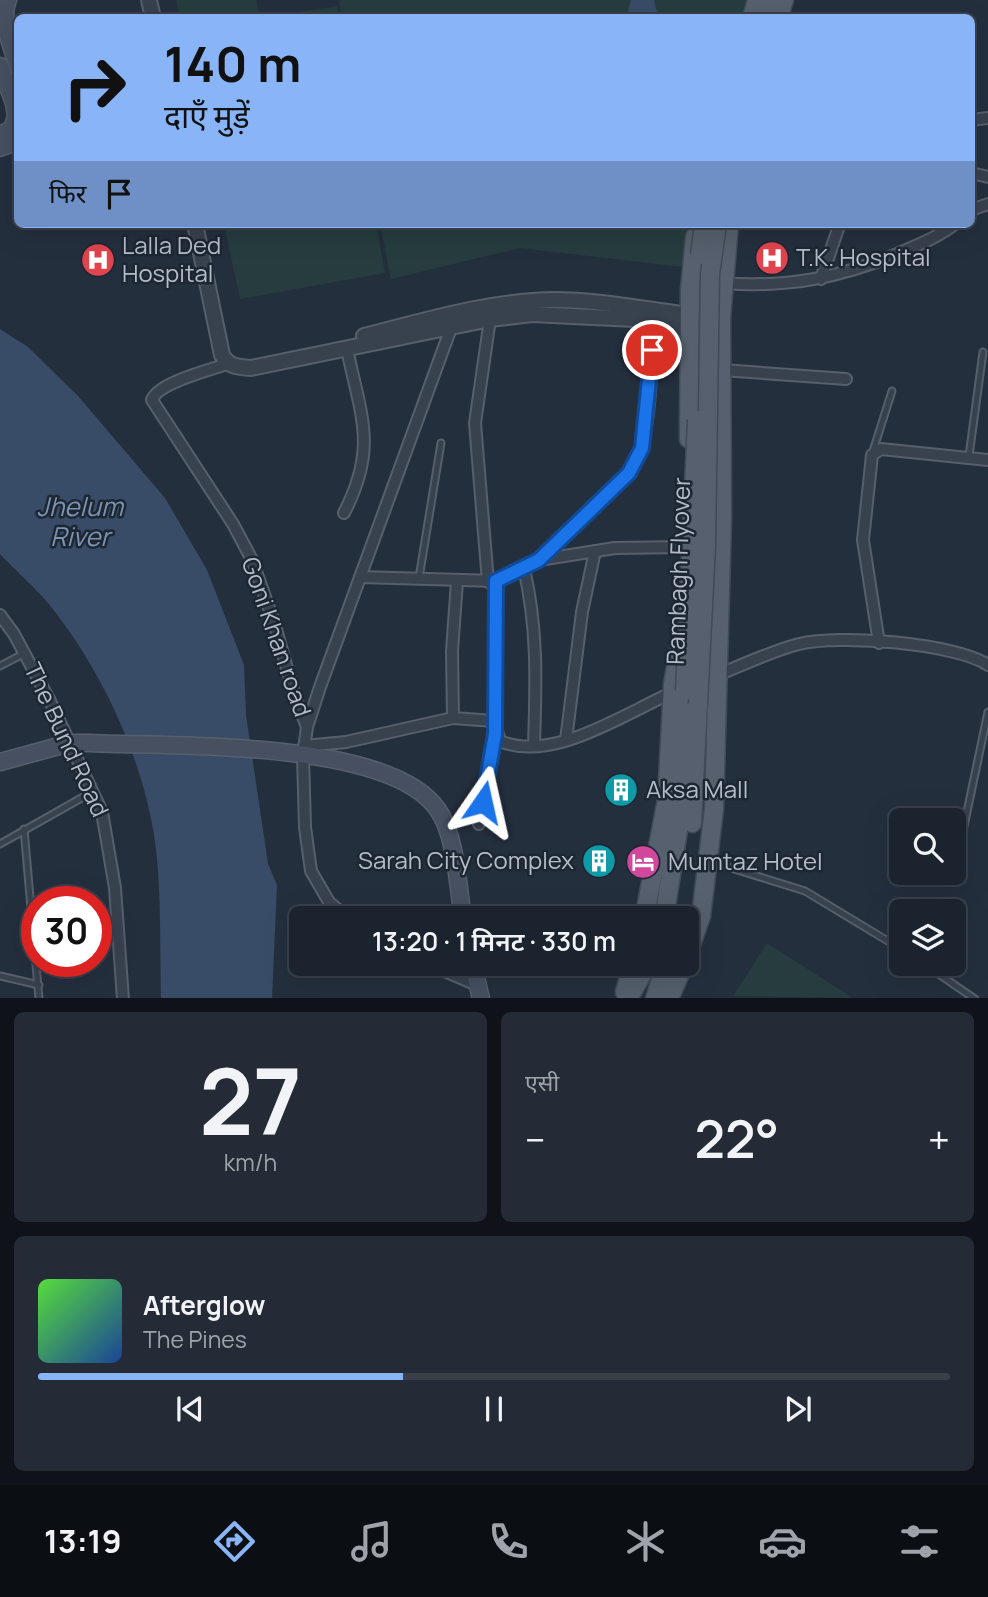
<!DOCTYPE html>
<html lang="hi">
<meta charset="utf-8">
<style>
:root{--surface:#1b232e;--page:#242b36;--text:#f1f3f6;--muted:#a0a4aa;--line:#39404a;--accent:#8ab4f8}
body{margin:0;font-family:Manrope,"Noto Sans Devanagari",sans-serif;background:var(--page);color:var(--text);height:100vh;display:flex;flex-direction:column;font-size:26px;white-space:nowrap}
*{box-sizing:border-box;margin:0}
p{font-size:23px;color:var(--muted)}
.icon{flex:none;width:38px;height:38px;fill:none;stroke:currentColor;stroke-width:2;stroke-linecap:round;stroke-linejoin:round}
.map{position:relative;height:998px;overflow:hidden}
.drawer{display:flex;flex-direction:column;gap:14px;padding:14px;background:#0f1319;flex:1}
.drawer>*{flex:none}
.top-card{position:absolute;left:14px;top:14px;width:961px;height:214px;border-radius:10px;box-shadow:0 7px 28px #0002,0 0 0 2px var(--line);background:#8ab4f8;color:#111;overflow:hidden}
.fabs{position:absolute;left:889px;top:808px;display:grid;gap:14px}
.fabs a{display:grid;place-items:center;width:77px;height:77px;border-radius:10px;background:var(--surface);box-shadow:0 7px 28px #0002,0 0 0 2px var(--line);font-size:35px}
.speed{position:absolute;left:21px;top:886px;display:flex;gap:14px;font-size:35px;font-weight:700;text-align:center}
.speed>*{display:grid;place-content:center;width:91px;height:91px;border-radius:50%;background:var(--surface);box-shadow:0 7px 28px #0002,0 0 0 2px var(--line);line-height:1}
.speed .limit{border:10px solid #d22;background:#fff;color:#111}
.pin{position:absolute;display:grid;place-items:center;width:60px;height:60px;color:#fff;margin:-30px;border:4px solid #fff;border-radius:50%;box-shadow:0 2px 7px #0007}
.me{position:absolute;width:77px;margin:-38px;rotate:11deg;stroke-linejoin:round;filter:drop-shadow(0 0 5px #0008)}
.turn{display:flex;align-items:center;gap:24px;height:147px;padding:0 35px;font-size:32px}
.turn .icon{width:91px;height:91px;stroke-width:2.5}
.turn b{display:block;font-size:49px;line-height:60px}
.then{display:flex;align-items:center;height:66px;padding:0 35px;background:#0003;gap:14px;font-size:26px}
.big{font-size:52px;font-weight:600;line-height:1.1}
.drawer .tile{flex:1;display:flex;flex-direction:column;justify-content:center;gap:10px;min-width:0;padding:0 24px;border-radius:10px;background:var(--page)}
.drawer .dial{align-items:center;gap:0}
.dial b{font-size:91px;line-height:1}
.song{display:flex;align-items:center;gap:21px}
.cover{width:84px;height:84px;border-radius:10px;background:linear-gradient(135deg,hsl(110 70% 55%),hsl(220 70% 35%))}
.played{height:7px;border-radius:4px;background:linear-gradient(90deg,var(--accent) 40%,var(--line) 40%)}
.keys{display:flex;justify-content:space-around;direction:ltr}
.heat{display:flex;justify-content:space-between;align-items:center;font-size:38px;direction:ltr}
.drawer .tiles{flex:1;display:grid;gap:14px;grid-template-columns:1fr 1fr}
.tile:last-child{grid-column:span 2}
.trip{position:absolute;left:289px;top:906px;width:410px;height:70px;border-radius:10px;background:var(--surface);box-shadow:0 7px 28px #0002,0 0 0 2px var(--line);font-weight:600;line-height:70px;text-align:center}
.menu{display:flex;height:112px;justify-content:space-around;align-items:center;background:#0b0e12;color:var(--muted)}
.menu .icon{width:49px;height:49px}
.menu .on{color:var(--accent)}
.menu b{font-size:32px;color:var(--text)}
.map>svg:first-child{display:block}
</style>
<div class="map">
<svg width="988" height="999" viewBox="0 0 988 999">
<rect width="100%" height="100%" fill="#242f3e"/>
<g fill="#263c3f">
<polygon points="176,0 256,0 260,17 180,17"/>
<polygon points="339,0 750,0 746,18 342,18"/>
<polygon points="337,6 339,17 267,17"/>
<polygon points="224,224 376,224 385,273 240,299"/>
<polygon points="380,224 693,224 682,267 520,248 391,279"/>
<polygon points="767,943 853,998 733,996"/>
</g>
<g fill="#394c67">
<polygon points="631,0 654,0 658,17 631,17 628,11"/>
<path d="M0,329L28,347L78,396L165,498L207,570L244,665L246,715L268,864L277,885L272,998H161C160,956 161,913 158,871C153,780 108,679 52,608C37,589 17,572 0,554Z"/>
</g>
<g fill="none" stroke-linecap="round" stroke-linejoin="round">
<g stroke="#565f6c" stroke-width="9">
<g id="service">
<polyline points="873,451 892,391"/>
<polyline points="969,456 983,352"/>
<polyline points="419,578 441,443"/>
<polyline points="0,666 25,653"/>
<polyline points="24,829 39,999"/>
<polyline points="963,831 988,712"/>
<polyline points="0,844 92,792"/>
<polyline points="712,862 805,891 901,949"/>
<polyline points="924,964 975,999"/>
<polyline points="0,976 39,985"/>
</g>
</g>
<g stroke="#565f6c" stroke-width="14">
<g id="minor">
<polyline points="971,120 988,118"/>
<polyline points="971,173 988,177"/>
<polyline points="971,210 988,204"/>
<polyline points="821,279 839,226"/>
<path d="M723,283C786,288 839,278 897,254C917,245 937,238 955,224"/>
<path d="M227,364C210,370 157,383 152,400L233,524L252,560L274,622L295,697L307,727"/>
<polyline points="722,370 846,379"/>
<path d="M344,513C378,447 361,417 347,349"/>
<polyline points="539,560 615,548 686,547"/>
<path d="M524,568C538,630 536,682 534,745"/>
<path d="M360,577L496,581L539,560L629,473C654,437 650,367 654,323"/>
<path d="M496,581L494,721L500,741C553,764 628,711 676,691"/>
<polyline points="488,582 475,423 490,319"/>
<polyline points="0,615 14,634 50,701 102,812 115,888 123,999"/>
<polyline points="879,643 863,540 872,455 881,449 988,460"/>
<path d="M694,684C729,672 764,653 799,644C839,634 955,643 988,665"/>
<polyline points="453,718 452,651 457,581"/>
<polyline points="566,740 582,612 595,551"/>
<polyline points="304,746 346,742 453,718 494,721"/>
<polyline points="479,824 496,734"/>
<polyline points="349,919 329,902 311,871 305,827 303,756 307,727 320,687 451,328"/>
<polyline points="428,964 477,985"/>
</g>
</g>
<g stroke="#565f6c" stroke-width="18">
<g id="tertiary">
<polyline points="149,0 153,18"/>
<path d="M195,224L222,355C229,367 238,367 251,368L490,319L532,314L634,319L700,332"/>
<path d="M364,336C427,320 489,301 555,300C603,300 651,311 699,316"/>
</g>
</g>
<g stroke="#565f6c" stroke-width="19">
<g id="secondary">
<path d="M8,0C0,18 11,46 18,66"/>
<polyline points="0,66 14,103 16,116 12,129 0,135"/>
<polyline points="0,148 18,141"/>
<path d="M0,762L70,743H91C172,747 390,739 438,810C456,835 458,888 463,919"/>
<polyline points="473,964 481,999"/>
</g>
</g>
<g stroke="#414a57" stroke-width="21">
<g id="primary">
<polyline points="752,18 757,0"/>
<polyline points="765,18 770,0"/>
<polyline points="778,18 784,0"/>
<polyline points="689,439 690,290 695,237"/>
<polyline points="692,823 698,704"/>
<polyline points="644,919 667,800 673,684 680,645"/>
<polyline points="664,919 681,811 685,691"/>
<polyline points="686,959 701,916 714,809 722,517 721,318 729,224"/>
<polyline points="625,992 633,964"/>
<polyline points="628,999 648,964"/>
<polyline points="655,999 666,964"/>
<polyline points="669,999 684,964"/>
</g>
</g>
<use href="#service" stroke="#38414e" stroke-width="5"/>
<use href="#minor" stroke="#38414e" stroke-width="10"/>
<use href="#tertiary" stroke="#38414e" stroke-width="14"/>
<use href="#secondary" stroke="#465061" stroke-width="16"/>
<use href="#primary" stroke="#56606e" stroke-width="18"/>
<g stroke="#414a57" stroke-width="21" stroke-linecap="butt">
<g id="primary-bridge">
<polyline points="700,255 704,224"/>
<polyline points="685,691 697,420"/>
<polyline points="698,704 706,546 710,274 717,224"/>
</g>
</g>
<use href="#primary-bridge" stroke="#56606e" stroke-width="18"/>
</g>
<g fill="none" stroke-linecap="round" stroke-linejoin="round">
<g stroke="#114b97" stroke-width="18">
<polyline id="route" points="483,802 495,734 496,581 539,560 629,473 642,448 652,350"/>
</g>
<use href="#route" stroke="#1a73e8" stroke-width="12"/>
</g>
<defs>
<g id="hospital-disc" transform="scale(1.75)"><circle r="9.5" fill="#e0444e" stroke="#1d2633"/><path d="M-5-5h3v3.5h4V-5h3V5h-3V1.5h-4V5h-3Z" fill="#fff"/></g>
<g id="building-disc" transform="scale(1.75)"><circle r="9.5" fill="#0f9aa8" stroke="#1d2633"/><path d="M-4-6H4V6H1V3H-1V6H-4ZM-2.5-4.3h1.7v1.8h-1.7ZM.8-4.3h1.7v1.8H.8ZM-2.5-1h1.7V.8h-1.7ZM.8-1h1.7V.8H.8Z" fill="#fff"/></g>
<g id="hotel-disc" transform="scale(1.75)"><circle r="9.5" fill="#d1479c" stroke="#1d2633"/><path d="M-6-4.5h1.5V1H6V5H4.5V3h-9V5H-6ZM-4 0a1.8 1.8 0 1 1 3.6 0ZM.5 0V-2.5h3Q6-2.5 6 0Z" fill="#fff"/></g>
</defs>
<g fill-rule="evenodd">
<use href="#hospital-disc" x="772" y="258"/>
<use href="#hospital-disc" x="98" y="260"/>
<use href="#building-disc" x="621" y="790"/>
<use href="#building-disc" x="599" y="861"/>
<use href="#hotel-disc" x="643" y="862"/>
</g>
<g text-anchor="middle" stroke-width="5" stroke-linejoin="round" paint-order="stroke">
<g font-size="24" fill="#b4bcc9" stroke="#1d2633" text-anchor="start">
<text x="122" y="254">Lalla Ded<tspan x="122" dy="28">Hospital</tspan></text>
<text x="796" y="266">T.K. Hospital</text>
<text x="646" y="798">Aksa Mall</text>
<text x="574" y="869" text-anchor="end">Sarah City Complex</text>
<text x="668" y="870">Mumtaz Hotel</text>
</g>
<g font-size="24" fill="#b4bcc9" stroke="#1d2633">
<text transform="translate(679 571) rotate(-88)" y="8">Rambagh Flyover</text>
<text transform="translate(276 637) rotate(71)" y="8">Goni Khan road</text>
<text transform="translate(66 740) rotate(65)" y="8">The Bund Road</text>
</g>
<g font-size="26" font-style="italic" fill="#7c92b1" stroke="#1d2633">
<text x="80" y="516">Jhelum<tspan x="80" dy="30">River</tspan></text>
</g>
</g>
</svg>
<div class="fabs">
<a><svg class="icon" aria-label="search" viewBox="0 0 24 24"><circle cx="10" cy="10" r="6"/><path d="M15 15l6 6"/></svg></a>
<a><svg class="icon" aria-label="layers" viewBox="0 0 24 24"><path d="M12 4l9 5-9 5-9-5zM3 14l9 5 9-5"/></svg></a>
</div>
<div class="speed"><div class="limit">30</div></div>
<div class="pin" style="left:652px;top:350px;background:#d93025"><svg class="icon" aria-label="arrive" viewBox="0 0 24 24"><path d="M6 21V4h12l-3 4 3 4H6"/></svg></div>
<svg class="me" style="left:483px;top:802px" viewBox="-20 -20 40 40"><path d="M0-17L14 15 0 8-14 15z" fill="#1a73e8" stroke="#fff" stroke-width="4"/></svg>
<div class="trip">13:20 · 1 मिनट · 330 m</div>
<div class="top-card">
<div class="turn"><svg class="icon" aria-label="right" viewBox="0 0 24 24"><path d="M7 20v-9h11M14 6l5 5-5 5"/></svg><div><b>140 m</b>दाएँ मुड़ें</div></div>
<div class="then">फिर<svg class="icon" aria-label="arrive" viewBox="0 0 24 24"><path d="M6 21V4h12l-3 4 3 4H6"/></svg></div>
</div>
</div>
<section class="drawer">
<div class="tiles">
<div class="tile dial"><b>27</b><p>km/h</p></div>
<div class="tile"><p>एसी</p>
<div class="heat"><a>−</a><b class="big">22°</b><a>+</a></div>
</div>
<div class="tile">
<div class="song"><i class="cover"></i><div><b>Afterglow</b><p>The Pines</p></div></div>
<div class="played"></div>
<div class="keys"><svg class="icon" aria-label="previous" viewBox="0 0 24 24"><path d="M18 5L8 12l10 7zM5 5v14"/></svg><svg class="icon" aria-label="pause" viewBox="0 0 24 24"><path d="M8 5v14M16 5v14"/></svg><svg class="icon" aria-label="next" viewBox="0 0 24 24"><path d="M6 5l10 7-10 7zM19 5v14"/></svg></div>
</div>
</div>
</section>
<nav class="menu">
<b>13:19</b>
<svg class="icon on" aria-label="directions" viewBox="0 0 24 24"><path d="M12 3l9 9-9 9-9-9zM9 14v-3h6M13 9l2 2-2 2"/></svg>
<svg class="icon" aria-label="music" viewBox="0 0 24 24"><path d="M9 18V5l10-2v13"/><circle cx="6" cy="18" r="3"/><circle cx="16" cy="16" r="3"/></svg>
<svg class="icon" aria-label="phone" viewBox="0 0 24 24"><path d="M5 4h4l2 5-3 2q2 4 5 5l2-3 5 2v4C11 20 4 13 5 4z"/></svg>
<svg class="icon" aria-label="climate" viewBox="0 0 24 24"><path d="M12 3v18M4 7l16 10M4 17L20 7"/></svg>
<svg class="icon" aria-label="car" viewBox="0 0 24 24"><path d="M5 17H2v-5l4-1 3-4h7l3 4 3 1v5h-3M9 17h6M6 11h13"/><circle cx="7" cy="17" r="2"/><circle cx="17" cy="17" r="2"/></svg>
<svg class="icon" aria-label="filters" viewBox="0 0 24 24"><path d="M4 7h16M4 17h16"/><circle cx="9" cy="7" r="2"/><circle cx="15" cy="17" r="2"/></svg>
</nav>
